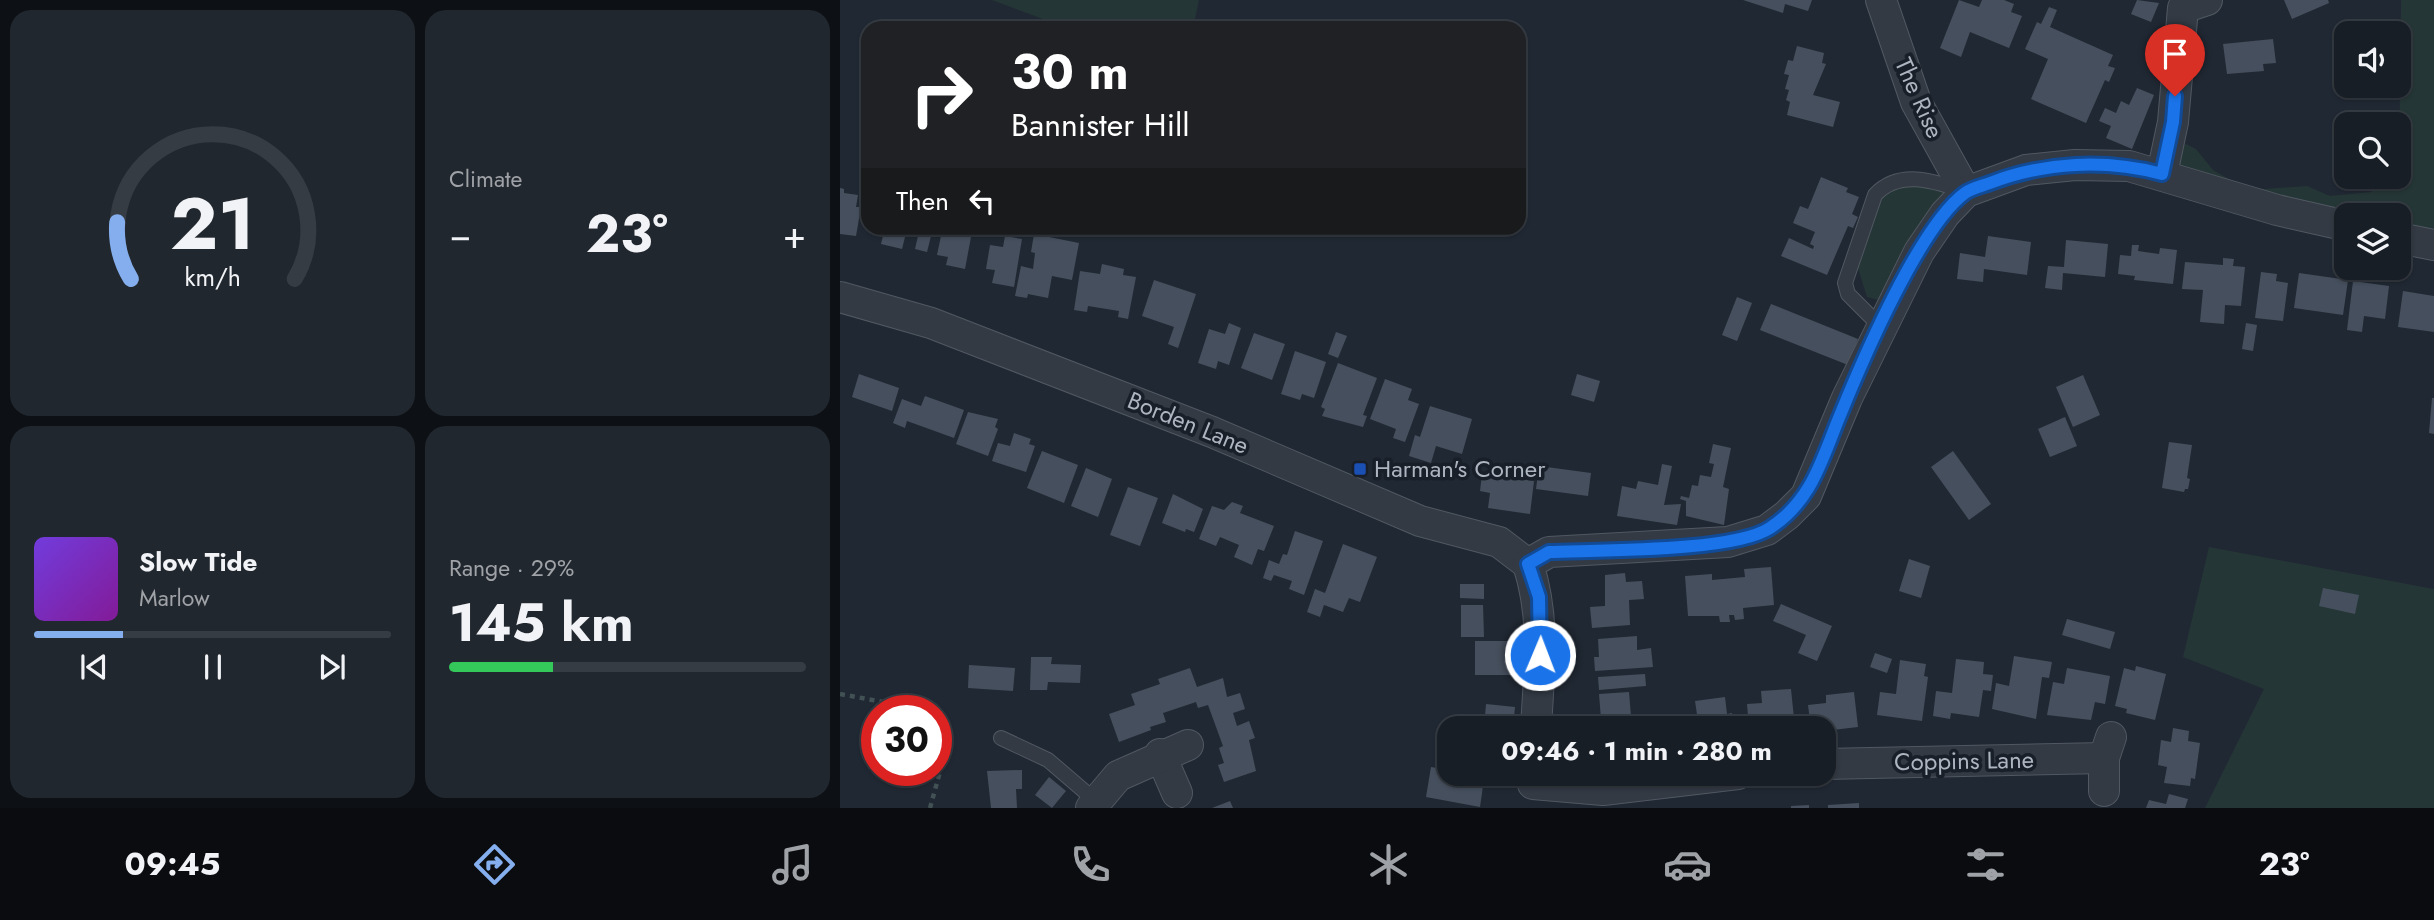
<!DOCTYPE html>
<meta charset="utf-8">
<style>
:root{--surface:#181e26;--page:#21272e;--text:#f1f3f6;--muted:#9fa2a7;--line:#363c43;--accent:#84aeee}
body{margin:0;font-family:Jost,sans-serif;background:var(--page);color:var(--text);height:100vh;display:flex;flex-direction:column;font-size:26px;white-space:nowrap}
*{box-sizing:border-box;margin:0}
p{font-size:23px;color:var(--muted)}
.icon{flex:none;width:38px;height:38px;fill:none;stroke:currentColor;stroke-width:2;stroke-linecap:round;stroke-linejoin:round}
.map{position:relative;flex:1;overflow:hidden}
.drawer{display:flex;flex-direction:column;gap:10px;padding:10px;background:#0d1015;width:840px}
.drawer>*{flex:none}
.banner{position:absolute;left:21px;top:21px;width:665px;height:214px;border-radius:21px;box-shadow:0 2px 5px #0004,0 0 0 2px var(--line);background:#202124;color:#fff;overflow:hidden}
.controls{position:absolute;left:1494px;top:21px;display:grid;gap:14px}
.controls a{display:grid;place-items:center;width:77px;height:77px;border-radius:14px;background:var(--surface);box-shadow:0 2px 5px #0004,0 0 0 2px var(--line);font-size:35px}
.speed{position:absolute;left:21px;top:695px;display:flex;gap:14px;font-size:35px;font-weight:700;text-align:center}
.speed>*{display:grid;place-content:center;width:91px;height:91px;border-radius:50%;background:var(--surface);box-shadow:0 2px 5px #0004,0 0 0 2px var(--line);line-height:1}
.speed .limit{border:10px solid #d22;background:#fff;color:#111}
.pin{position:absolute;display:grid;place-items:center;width:60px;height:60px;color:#fff;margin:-72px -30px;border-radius:50% 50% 50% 0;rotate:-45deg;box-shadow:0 0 7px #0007}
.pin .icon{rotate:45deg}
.me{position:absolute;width:77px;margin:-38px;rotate:1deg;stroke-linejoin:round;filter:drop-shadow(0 0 5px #0008)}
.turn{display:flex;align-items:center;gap:24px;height:147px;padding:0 35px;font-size:32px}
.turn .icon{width:91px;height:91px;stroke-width:2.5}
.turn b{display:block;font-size:49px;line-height:60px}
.then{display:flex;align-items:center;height:66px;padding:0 35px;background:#0003;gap:14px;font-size:26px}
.big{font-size:52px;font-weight:700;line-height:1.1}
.drawer .widget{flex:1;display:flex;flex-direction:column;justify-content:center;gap:10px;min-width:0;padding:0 24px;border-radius:21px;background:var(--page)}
.drawer .dial{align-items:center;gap:0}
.dial svg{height:182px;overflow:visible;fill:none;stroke:var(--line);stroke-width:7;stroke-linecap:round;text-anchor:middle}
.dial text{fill:var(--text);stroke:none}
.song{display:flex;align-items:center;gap:21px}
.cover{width:84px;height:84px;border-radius:10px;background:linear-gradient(135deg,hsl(260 70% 55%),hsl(290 70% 35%))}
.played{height:7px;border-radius:4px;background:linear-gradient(90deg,var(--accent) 25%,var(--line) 25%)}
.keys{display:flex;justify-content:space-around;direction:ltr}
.heat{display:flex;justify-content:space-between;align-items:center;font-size:38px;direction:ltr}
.charge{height:10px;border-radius:5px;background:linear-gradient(90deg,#34c759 29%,var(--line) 0)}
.drawer .tiles{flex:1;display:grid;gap:10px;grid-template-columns:repeat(2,1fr)}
.trip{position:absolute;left:597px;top:716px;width:399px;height:70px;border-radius:21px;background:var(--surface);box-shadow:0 2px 5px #0004,0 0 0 2px var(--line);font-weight:700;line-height:70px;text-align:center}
.tabs{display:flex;height:112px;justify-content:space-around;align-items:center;background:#0a0c0f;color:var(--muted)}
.tabs .icon{width:49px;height:49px}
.tabs .active{color:var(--accent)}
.tabs b{font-size:32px;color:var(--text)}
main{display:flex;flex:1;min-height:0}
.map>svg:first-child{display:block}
</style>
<main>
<section class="drawer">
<div class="tiles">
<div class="widget dial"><svg viewBox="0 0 100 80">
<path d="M14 69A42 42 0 1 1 86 69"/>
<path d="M14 69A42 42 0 0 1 8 44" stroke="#84aeee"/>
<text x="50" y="56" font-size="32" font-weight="700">21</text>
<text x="50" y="72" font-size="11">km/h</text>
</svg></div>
<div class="widget"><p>Climate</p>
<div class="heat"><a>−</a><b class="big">23°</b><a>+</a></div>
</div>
<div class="widget">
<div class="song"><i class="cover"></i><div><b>Slow Tide</b><p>Marlow</p></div></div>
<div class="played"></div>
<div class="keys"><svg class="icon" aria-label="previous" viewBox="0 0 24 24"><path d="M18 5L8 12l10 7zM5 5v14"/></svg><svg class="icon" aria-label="pause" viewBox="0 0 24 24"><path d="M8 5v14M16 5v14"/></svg><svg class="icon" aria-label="next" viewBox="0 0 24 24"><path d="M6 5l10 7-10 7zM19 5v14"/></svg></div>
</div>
<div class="widget"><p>Range · 29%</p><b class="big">145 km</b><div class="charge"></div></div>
</div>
</section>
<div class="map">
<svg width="1594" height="808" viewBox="0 0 1594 808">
<rect width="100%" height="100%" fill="#202833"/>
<g fill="#253636">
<polygon points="152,0 359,0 353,28 227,28"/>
<polygon points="1561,0 1594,0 1594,245 1559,238 1559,215 1507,215 1325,165 1334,148 1346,144 1356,149 1373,170 1401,186 1424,189 1467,186 1490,196 1531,192 1544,177 1559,177"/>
<path d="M1063,182L1111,190L1046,302L1027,297L1018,268C1028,244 1033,220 1041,195Z"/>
<polygon points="1369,547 1594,589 1594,808 1365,808 1424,689 1343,657"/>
</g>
<g fill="#464f5d">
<polygon points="903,0 972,0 968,11 945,4 943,13"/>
<polygon points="1119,0 1139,7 1142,0 1164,0 1174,4 1171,12 1182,16 1169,48 1130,32 1121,57 1100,48"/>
<polygon points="1297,0 1319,3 1311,22 1291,14"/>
<polygon points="1444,0 1488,0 1489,3 1452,19"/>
<polygon points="1209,7 1217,10 1210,27 1273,55 1268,66 1275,68 1269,82 1265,80 1246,123 1191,99 1208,59 1185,49 1197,22 1201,24"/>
<polygon points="1433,39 1436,63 1423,64 1424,71 1387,74 1383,44"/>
<polygon points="957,46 984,53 982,63 986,64 973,95 1000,102 993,127 947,115 950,102 946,100 949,90 945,89 949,75 944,74 948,60 953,61"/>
<polygon points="1297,88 1314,95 1292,149 1266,138 1271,126 1259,121 1265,108 1276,113 1281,101 1289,105"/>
<polygon points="981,177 1008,188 1006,192 1019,197 1012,214 1018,217 1013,228 1008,226 987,275 941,256 949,238 973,249 974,246 970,244 975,232 953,223 960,206 968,209"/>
<polygon points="0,188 4,189 4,193 18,195 16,207 21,207 16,236 0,234"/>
<polygon points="45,228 93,228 87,252 75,249 78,236 66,233 62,249 41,244"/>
<polygon points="102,231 131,237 125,269 106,265 108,257 97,255"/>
<polygon points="194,234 239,243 232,280 212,276 208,298 188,294 187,298 175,296 181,266 193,269 195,253 191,252"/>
<polygon points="165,236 182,239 174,287 152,283 155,270 146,269 150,245 163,247"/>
<polygon points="1148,236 1191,242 1187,275 1144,269 1143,282 1117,279 1120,253 1145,257"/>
<polygon points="1226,240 1268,244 1265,277 1223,273 1222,290 1205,288 1208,266 1224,267"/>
<polygon points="1292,245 1299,245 1298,251 1319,254 1320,248 1337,250 1333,284 1294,280 1295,276 1278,274 1280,255 1291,256"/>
<polygon points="1383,258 1394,259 1393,266 1405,267 1401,306 1385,305 1384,324 1360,322 1363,290 1342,289 1345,262 1383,265"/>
<polygon points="262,264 284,269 283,275 296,277 288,319 278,317 279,311 248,306 247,312 234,310 240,271 260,274"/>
<polygon points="1421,272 1437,274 1436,281 1448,283 1443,321 1415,318"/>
<polygon points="1459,273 1508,280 1503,315 1454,308"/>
<polygon points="314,280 356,294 338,348 328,344 334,327 302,316"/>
<polygon points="1513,281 1549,286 1545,319 1524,316 1522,332 1507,330"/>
<polygon points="1563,291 1594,296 1594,332 1558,327"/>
<polygon points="897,297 912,303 897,341 882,335"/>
<polygon points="931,304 1018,339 1008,365 920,330"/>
<polygon points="389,323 401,328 389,365 378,361 376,369 358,363 369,329 385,334"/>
<polygon points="1406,323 1417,325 1413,351 1402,349"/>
<polygon points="496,332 507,336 498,358 488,354"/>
<polygon points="414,333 445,344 432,380 401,368"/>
<polygon points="455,351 486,362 474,398 462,394 460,400 441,394"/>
<polygon points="498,363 537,378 523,415 527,416 523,427 482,416 485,409 481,407"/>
<polygon points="19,374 59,388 52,411 12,397"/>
<polygon points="737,374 760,381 754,402 731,395"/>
<polygon points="1243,375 1260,415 1233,427 1216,387"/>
<polygon points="545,379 572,389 568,400 579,404 565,442 553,438 556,429 530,419"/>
<polygon points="85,396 124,410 114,438 67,421 65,428 53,423 62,399 81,406"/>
<polygon points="1592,398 1594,398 1594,434 1589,433"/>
<polygon points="590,406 632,419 622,454 596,446 591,463 569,456 575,435 580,437"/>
<polygon points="128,412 158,419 155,427 158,429 148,456 116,444"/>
<polygon points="1225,417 1237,446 1210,457 1198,429"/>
<polygon points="174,433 191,439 189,444 195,446 186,472 152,461 158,443 170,446"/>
<polygon points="1329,442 1352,445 1347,478 1350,479 1348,489 1345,489 1344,492 1322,488"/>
<polygon points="873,444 891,448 883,487 889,489 884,525 846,516 846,501 840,499 841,496 849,498 852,485 858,486 860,475 871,477 874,464 869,463"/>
<polygon points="202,451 238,465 224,503 187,488"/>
<polygon points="1113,451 1151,504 1129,520 1091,467"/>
<polygon points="822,464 832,466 824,505 841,504 837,525 777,516 782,486 796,489 798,481 818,485"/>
<polygon points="699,466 751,473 748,496 696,489"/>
<polygon points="246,468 272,479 258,517 231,506"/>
<polygon points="642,474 694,481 690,514 648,508 650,493 640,491"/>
<polygon points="288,487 318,498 300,546 270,535"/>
<polygon points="333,494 363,509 354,532 346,529 345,532 322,523"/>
<polygon points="392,502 403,506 400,513 434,526 424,551 418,549 412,565 394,557 399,545 380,537 376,546 359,539 372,506 384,510"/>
<polygon points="455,531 483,541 464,595 449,589 452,581 434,575 431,581 423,578 429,560 439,564 443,554 447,555"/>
<polygon points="503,544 537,557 520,602 509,598 503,612 484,605 480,617 467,612 475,589 485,593"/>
<polygon points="1069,559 1090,566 1081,598 1059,591"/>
<polygon points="931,567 934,605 903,608 904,619 895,620 894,615 889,615 890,622 880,622 879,616 848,616 845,576 872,574 872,580 905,577 904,569"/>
<polygon points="785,573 786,582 802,581 804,599 789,600 790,625 752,628 750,607 765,606 765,575"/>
<polygon points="620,584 644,584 644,599 620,598"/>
<polygon points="1483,588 1519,595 1515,614 1479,606"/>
<polygon points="941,604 992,626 977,661 958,653 966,635 933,621"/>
<polygon points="621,605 643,605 644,637 621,637"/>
<polygon points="1227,619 1275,632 1270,649 1222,635"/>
<polygon points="797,636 797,650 811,648 813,667 755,671 754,657 759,657 758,639"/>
<polygon points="635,641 674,641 675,675 635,675"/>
<polygon points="1035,653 1052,659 1047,673 1030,667"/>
<polygon points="1174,656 1212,662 1209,678 1202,677 1196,719 1152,709 1156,683 1169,686"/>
<polygon points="191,657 212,657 211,664 241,665 240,683 208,682 207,690 190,690"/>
<polygon points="1116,659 1144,662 1143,674 1153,675 1151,691 1143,690 1139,717 1111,713 1110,719 1093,716 1096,691 1112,693"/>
<polygon points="1060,660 1086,664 1084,676 1088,677 1082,721 1037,715 1040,692 1056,694"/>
<polygon points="129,665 175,668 173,691 128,688"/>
<polygon points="1296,666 1326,674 1315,720 1286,713 1287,709 1275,706 1284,668 1295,671"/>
<polygon points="350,668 357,687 383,678 387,697 400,693 405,709 393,713 397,726 409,721 415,738 409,740 416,771 384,782 378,765 384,763 379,748 383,746 368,705 358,708 356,702 323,713 326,722 310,727 311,730 279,742 269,714 295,705 291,694 320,684 318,679"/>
<polygon points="1227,668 1270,676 1265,704 1255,702 1251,720 1207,715 1213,682 1224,684"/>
<polygon points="805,674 806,686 759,690 758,677"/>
<polygon points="951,689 955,728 909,728 907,704 922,703 921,691"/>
<polygon points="789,692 792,728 755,728 754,719 761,719 759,694"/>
<polygon points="1014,692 1018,727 984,731 984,728 971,728 968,705 986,703 986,695"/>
<polygon points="885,697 887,714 892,713 893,719 903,717 904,728 859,728 855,701"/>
<polygon points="646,704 675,707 673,728 644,728"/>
<polygon points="1333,728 1349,731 1348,741 1360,743 1355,779 1351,778 1350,786 1324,783 1327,767 1318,765 1321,740 1331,742"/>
<polygon points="591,767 609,770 609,774 640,776 639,785 643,786 640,807 586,797"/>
<polygon points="182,770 182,789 176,789 177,808 151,808 147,771"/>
<polygon points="209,777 226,791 212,808 195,795"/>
<polygon points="1329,794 1348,799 1345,808 1306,808 1309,800 1326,804"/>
<polygon points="390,801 393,808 372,808"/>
<polygon points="1019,803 1019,808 988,808 988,805"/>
<polygon points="969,805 969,808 951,808 951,806"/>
</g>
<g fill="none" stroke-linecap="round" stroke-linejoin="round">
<g stroke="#515862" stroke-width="16">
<g id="lane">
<path d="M1041,327L1008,294L1005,283L1035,195C1058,170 1092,180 1120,190"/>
<polyline points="161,738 208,760 257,802"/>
</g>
</g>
<g stroke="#515862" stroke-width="32">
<g id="street">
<polyline points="1041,0 1076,102 1126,192"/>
<polyline points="1322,174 1333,122 1343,8 1367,0"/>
<polyline points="1559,238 1594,245"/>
<polyline points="0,297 91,323 372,432 580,521 659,542 688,564"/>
<polyline points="688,564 709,552 888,542 927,530 947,515 966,496 1007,398 1079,252 1105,214 1126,192 1186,170 1235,165 1289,166 1437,210 1507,226"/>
<path d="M688,564C706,620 699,670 696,728"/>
<polyline points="320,754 337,793"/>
<polyline points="984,764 1264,758"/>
<polyline points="693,784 763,790 898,774"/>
<polyline points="1264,791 1264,758 1271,737"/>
<polyline points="251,808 278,776 348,745"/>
</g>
</g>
<g stroke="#415154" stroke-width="4.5" stroke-dasharray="5 5" stroke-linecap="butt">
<polyline points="0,694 43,702 52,710"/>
<polyline points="90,808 103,761 96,753"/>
</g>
<use href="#lane" stroke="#333a44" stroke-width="14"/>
<use href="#street" stroke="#333a44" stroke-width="30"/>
</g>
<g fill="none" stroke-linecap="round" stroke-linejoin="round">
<g stroke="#114b97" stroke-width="18">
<path id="route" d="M700,655L699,597L688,564L709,552C758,550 894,552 930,528C973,500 982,458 1001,413C1023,359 1080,226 1125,193C1132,188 1142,186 1150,183C1205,162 1265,159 1322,174L1333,122L1335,96"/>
</g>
<use href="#route" stroke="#1a73e8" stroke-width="12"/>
</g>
<rect fill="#1a4fb4" stroke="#191f28" stroke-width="2.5" x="513" y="462" width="14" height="14" rx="3.5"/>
<g text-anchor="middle" stroke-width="7" stroke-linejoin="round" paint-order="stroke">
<g font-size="24" fill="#adb5c1" stroke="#191f28">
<text transform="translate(1079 98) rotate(66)" y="8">The Rise</text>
<text transform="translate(348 423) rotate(22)" y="8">Borden Lane</text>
<text transform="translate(1124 761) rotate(-1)" y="8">Coppins Lane</text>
</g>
<g font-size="24" fill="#adb5c1" stroke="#191f28" text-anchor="start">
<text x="534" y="477">Harman's Corner</text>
</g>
</g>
</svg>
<div class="controls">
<a><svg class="icon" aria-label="sound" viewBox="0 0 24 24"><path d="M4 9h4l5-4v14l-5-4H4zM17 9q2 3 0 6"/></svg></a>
<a><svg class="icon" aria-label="search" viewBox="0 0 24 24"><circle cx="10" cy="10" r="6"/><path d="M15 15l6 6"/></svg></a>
<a><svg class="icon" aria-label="layers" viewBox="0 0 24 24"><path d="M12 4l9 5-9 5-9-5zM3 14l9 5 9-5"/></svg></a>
</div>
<div class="speed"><div class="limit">30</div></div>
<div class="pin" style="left:1335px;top:96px;background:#d93025"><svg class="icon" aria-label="arrive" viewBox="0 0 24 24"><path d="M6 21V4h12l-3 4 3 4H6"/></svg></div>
<svg class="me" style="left:700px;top:655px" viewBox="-20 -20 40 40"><circle r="17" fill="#1a73e8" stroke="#fff" stroke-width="3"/><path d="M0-11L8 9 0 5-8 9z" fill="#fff"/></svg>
<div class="trip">09:46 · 1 min · 280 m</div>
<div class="banner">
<div class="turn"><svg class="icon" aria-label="right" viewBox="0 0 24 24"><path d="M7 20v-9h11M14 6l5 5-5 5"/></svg><div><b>30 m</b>Bannister Hill</div></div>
<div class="then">Then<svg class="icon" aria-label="left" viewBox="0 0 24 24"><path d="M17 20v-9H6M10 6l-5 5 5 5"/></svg></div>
</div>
</div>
</main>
<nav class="tabs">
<b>09:45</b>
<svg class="icon active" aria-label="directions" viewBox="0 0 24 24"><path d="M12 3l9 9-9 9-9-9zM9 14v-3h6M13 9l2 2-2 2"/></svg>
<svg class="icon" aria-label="music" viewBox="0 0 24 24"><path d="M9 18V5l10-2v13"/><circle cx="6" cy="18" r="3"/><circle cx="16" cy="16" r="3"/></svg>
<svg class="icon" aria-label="phone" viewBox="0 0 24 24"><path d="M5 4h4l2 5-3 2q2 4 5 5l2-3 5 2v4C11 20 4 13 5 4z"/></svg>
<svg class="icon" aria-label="climate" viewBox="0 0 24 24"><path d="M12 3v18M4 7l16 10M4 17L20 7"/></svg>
<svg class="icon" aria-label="car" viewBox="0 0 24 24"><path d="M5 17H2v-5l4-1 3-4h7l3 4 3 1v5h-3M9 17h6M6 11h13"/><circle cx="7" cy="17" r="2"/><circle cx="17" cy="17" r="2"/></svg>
<svg class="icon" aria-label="filters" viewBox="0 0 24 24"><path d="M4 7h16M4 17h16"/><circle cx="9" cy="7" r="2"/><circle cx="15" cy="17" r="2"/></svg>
<b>23°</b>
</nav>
